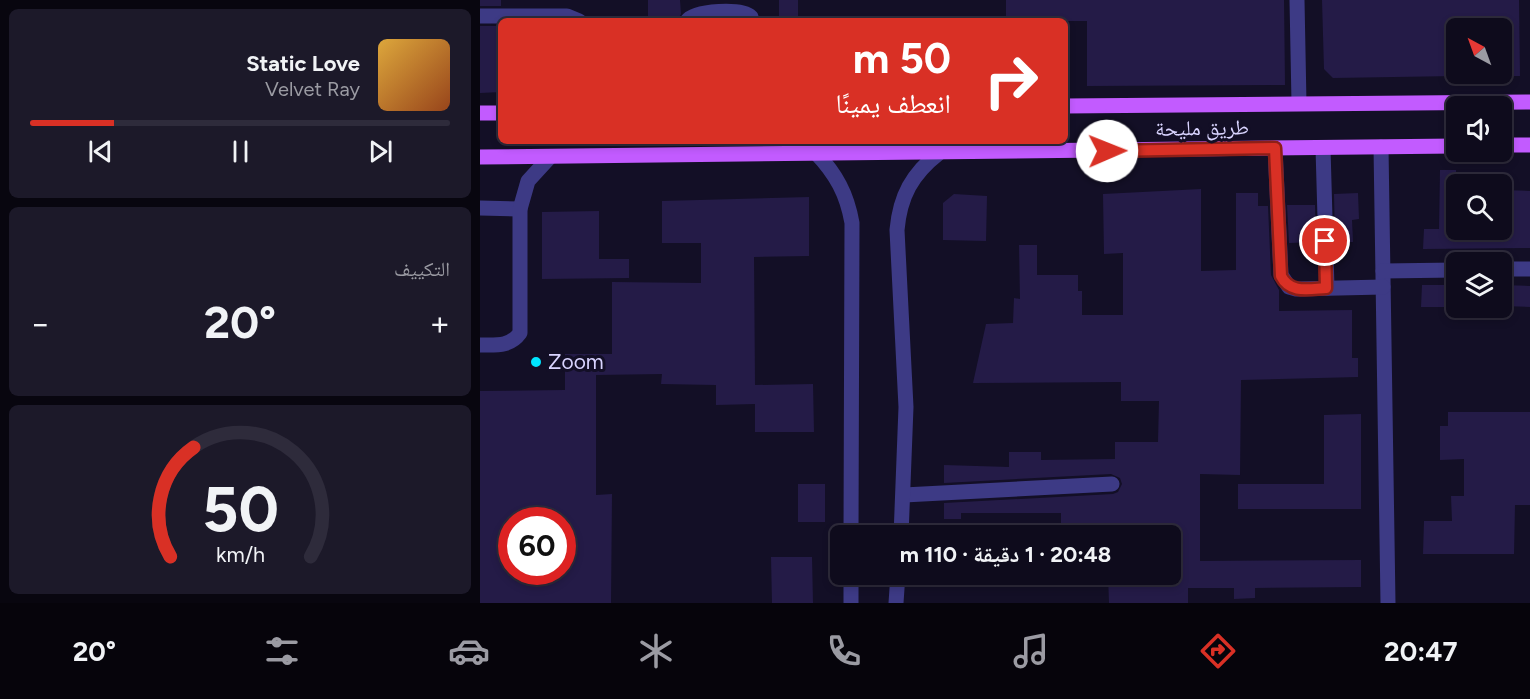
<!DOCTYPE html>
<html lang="ar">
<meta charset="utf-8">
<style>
:root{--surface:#0e0b1c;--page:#1c1929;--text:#f1f3f6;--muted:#9b9ba3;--line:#2e2b3b;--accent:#d93025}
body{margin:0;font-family:Figtree,"Noto Naskh Arabic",sans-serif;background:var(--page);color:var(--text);direction:rtl;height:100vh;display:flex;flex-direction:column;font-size:22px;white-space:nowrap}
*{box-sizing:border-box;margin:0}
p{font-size:20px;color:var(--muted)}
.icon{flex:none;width:33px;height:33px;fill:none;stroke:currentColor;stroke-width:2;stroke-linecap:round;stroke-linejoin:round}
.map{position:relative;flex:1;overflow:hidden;direction:ltr}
.drawer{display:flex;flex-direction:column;gap:9px;padding:9px;background:#08060f;width:480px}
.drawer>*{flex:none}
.hud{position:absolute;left:18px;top:18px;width:570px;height:126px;border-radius:9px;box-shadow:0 3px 9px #0003,0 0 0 2px var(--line);direction:rtl;background:#d93025;color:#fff;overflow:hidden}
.needle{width:39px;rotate:319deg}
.controls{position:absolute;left:966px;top:18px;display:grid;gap:12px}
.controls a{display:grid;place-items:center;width:66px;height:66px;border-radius:9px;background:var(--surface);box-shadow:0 3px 9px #0003,0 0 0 2px var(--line);font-size:30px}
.speed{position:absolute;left:18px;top:507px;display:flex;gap:12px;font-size:30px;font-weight:700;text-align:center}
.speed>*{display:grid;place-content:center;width:78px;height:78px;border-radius:50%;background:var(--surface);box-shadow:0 3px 9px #0003,0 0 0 2px var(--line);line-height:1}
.speed .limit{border:9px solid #d22;background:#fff;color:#111}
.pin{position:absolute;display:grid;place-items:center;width:51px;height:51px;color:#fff;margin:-26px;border:3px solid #fff;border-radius:50%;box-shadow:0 2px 6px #0007}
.me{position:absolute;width:66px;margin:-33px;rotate:89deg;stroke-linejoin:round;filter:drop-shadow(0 0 4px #0008)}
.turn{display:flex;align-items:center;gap:21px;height:126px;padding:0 18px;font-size:27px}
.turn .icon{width:78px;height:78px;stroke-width:2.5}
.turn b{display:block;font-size:42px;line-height:51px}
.big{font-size:45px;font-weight:700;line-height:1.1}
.drawer .card{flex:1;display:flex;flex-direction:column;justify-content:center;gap:9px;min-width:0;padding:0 21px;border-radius:9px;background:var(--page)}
.drawer .dial{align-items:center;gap:0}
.dial svg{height:156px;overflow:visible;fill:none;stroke:var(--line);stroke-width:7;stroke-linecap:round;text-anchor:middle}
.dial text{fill:var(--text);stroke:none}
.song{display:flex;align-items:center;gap:18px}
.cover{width:72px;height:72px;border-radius:9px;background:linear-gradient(135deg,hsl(40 70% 55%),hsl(20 70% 35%))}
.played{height:6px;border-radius:3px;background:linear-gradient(90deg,var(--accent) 20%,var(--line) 20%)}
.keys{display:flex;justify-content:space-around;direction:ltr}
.heat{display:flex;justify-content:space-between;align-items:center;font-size:33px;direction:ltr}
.trip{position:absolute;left:350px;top:525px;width:351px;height:60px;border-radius:9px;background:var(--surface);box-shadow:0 3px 9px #0003,0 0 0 2px var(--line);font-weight:700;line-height:60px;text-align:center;direction:rtl}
.tab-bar{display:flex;height:96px;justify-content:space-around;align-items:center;background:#06040b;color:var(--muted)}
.tab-bar .icon{width:42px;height:42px}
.tab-bar .active{color:var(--accent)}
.tab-bar b{font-size:27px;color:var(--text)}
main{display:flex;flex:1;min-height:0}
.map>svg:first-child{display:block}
</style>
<main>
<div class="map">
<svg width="1050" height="603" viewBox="0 0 1050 603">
<rect width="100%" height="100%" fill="#130f26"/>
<g fill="#241b47" fill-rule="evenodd">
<rect x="0" y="0" width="21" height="6"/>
<polygon points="168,0 200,0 201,14 197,21 168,21"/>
<rect x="299" y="0" width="19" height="21"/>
<polygon points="526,0 804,0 805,85 607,86 607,21 526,21"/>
<polygon points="842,0 1039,0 1040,76 1022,76 1022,28 976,28 976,76 853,78 844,69"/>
<polygon points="0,26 21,26 21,92 0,93"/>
<polygon points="960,170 976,170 976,230 1022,230 1022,190 1050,191 1050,248 943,249 944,229 959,229"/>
<polygon points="721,189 721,271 756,270 756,193 778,193 778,206 788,206 791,275 799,290 799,311 872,310 872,358 878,358 878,377 761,380 760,475 720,474 720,561 881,560 881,587 775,588 775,598 754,599 754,588 708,588 708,603 629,603 628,574 690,574 690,536 581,536 581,513 481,513 481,519 464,519 464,503 633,494 638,492 642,484 640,478 631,474 464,483 464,465 529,467 529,452 561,452 561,460 635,459 635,442 678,442 679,401 641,401 641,382 493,383 506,324 533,323 534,298 540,299 539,245 557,245 557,275 598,275 598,291 602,291 602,315 643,315 643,253 624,254 623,194"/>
<polygon points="878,193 879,219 872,220 873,242 855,242 854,194"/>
<polygon points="474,194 507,196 506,241 463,240 463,203"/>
<path d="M329,197V256L274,257L275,385L333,384L334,432H275V404L236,405V385L181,384L182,374L116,375V495L132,494L131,603H0V391L85,390V354H132V282L221,283V243H182V201ZM32,520H82V572H32Z"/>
<polygon points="807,205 835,205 836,242 809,243"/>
<polygon points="119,211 119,259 149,259 149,278 62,279 62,212"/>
<polygon points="942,285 976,285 976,307 941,307"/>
<polygon points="1022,285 1050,286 1050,307 1022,306"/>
<polygon points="968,412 1050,412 1050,505 1035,505 1034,554 943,554 944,521 972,521 971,496 984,496 984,459 960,460 960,426 968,426"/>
<polygon points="881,414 881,509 758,509 758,484 844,484 844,415"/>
<rect x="318" y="484" width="27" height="38"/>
<polygon points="291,557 332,557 333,603 292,603"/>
</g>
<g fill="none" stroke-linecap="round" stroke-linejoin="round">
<g stroke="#3d3a85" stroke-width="15">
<polyline points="817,0 819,103"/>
<polyline points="0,16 87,16 99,21"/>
<path d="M207,21C215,10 262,8 271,17L272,21"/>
<polyline points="901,147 908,603"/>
<polyline points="795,148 801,275 809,287 816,289 903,287"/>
<polyline points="843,148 847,288"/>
<path d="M336,153C356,174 367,194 372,223L371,536"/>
<polyline points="0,208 40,209"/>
<polyline points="1022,269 1050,269"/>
<polyline points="903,271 976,270"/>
<path d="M0,345C16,345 30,347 40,333V209L48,181L70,157"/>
<polyline points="424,495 632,484"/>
<path d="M421,536L426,407L417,230C420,196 432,174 459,153"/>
<polyline points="371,574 371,603"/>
<polyline points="416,603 418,574"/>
</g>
<g stroke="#c25bff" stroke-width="15">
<polyline points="585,106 1050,102"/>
<polyline points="0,113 21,113"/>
<polyline points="1022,145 1050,145"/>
<polyline points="0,157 976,146"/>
</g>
</g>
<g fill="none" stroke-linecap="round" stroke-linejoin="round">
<g stroke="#8d1f18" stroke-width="15">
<path id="route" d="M627,151L795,148L801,276C810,294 829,289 846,288L845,241"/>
</g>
<use href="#route" stroke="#d93025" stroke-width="10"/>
</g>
<circle fill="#00e5ff" stroke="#130f26" stroke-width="2" cx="56" cy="362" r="6"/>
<g text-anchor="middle" stroke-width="6" stroke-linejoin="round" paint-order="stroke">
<g font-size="21" fill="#d9d4ff" stroke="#130f26">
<text transform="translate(722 128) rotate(-1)" y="7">طريق مليحة</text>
</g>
<g font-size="21" fill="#d9d4ff" stroke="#130f26" text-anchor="start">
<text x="68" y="369">Zoom</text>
</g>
</g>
</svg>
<div class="controls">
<a><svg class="needle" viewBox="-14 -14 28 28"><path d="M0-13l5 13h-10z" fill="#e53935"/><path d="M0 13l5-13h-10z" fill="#9b9ba3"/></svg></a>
<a><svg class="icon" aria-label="sound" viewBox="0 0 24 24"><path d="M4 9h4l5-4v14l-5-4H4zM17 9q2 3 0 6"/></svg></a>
<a><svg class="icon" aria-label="search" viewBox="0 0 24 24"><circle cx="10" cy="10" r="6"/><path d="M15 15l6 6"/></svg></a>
<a><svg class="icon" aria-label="layers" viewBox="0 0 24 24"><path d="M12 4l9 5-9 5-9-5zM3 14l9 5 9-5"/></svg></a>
</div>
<div class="speed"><div class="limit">60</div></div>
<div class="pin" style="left:845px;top:241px;background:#d93025"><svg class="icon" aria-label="arrive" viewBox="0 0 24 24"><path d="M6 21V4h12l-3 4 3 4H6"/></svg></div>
<svg class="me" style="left:627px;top:151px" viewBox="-20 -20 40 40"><circle r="19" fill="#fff"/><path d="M0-13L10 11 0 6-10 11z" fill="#d93025"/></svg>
<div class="trip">20:48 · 1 دقيقة · 110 m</div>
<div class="hud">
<div class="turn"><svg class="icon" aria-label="right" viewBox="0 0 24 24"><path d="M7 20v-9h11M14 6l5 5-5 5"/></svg><div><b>50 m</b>انعطف يمينًا</div></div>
</div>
</div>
<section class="drawer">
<div class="card">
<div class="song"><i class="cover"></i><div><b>Static Love</b><p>Velvet Ray</p></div></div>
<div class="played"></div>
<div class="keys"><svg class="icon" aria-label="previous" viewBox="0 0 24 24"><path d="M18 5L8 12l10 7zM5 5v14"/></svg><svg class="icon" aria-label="pause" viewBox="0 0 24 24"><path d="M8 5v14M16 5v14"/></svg><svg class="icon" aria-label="next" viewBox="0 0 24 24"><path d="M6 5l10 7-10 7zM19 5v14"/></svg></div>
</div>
<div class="card"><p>التكييف</p>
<div class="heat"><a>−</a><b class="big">20°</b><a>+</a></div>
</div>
<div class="card dial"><svg viewBox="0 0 100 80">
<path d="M14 69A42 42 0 1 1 86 69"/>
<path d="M14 69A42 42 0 0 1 26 13" stroke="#d93025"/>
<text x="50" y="56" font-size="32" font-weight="700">50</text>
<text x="50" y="72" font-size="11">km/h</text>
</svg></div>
</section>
</main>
<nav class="tab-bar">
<b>20:47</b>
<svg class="icon active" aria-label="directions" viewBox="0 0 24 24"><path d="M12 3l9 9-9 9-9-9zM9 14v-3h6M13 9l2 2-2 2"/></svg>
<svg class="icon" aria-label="music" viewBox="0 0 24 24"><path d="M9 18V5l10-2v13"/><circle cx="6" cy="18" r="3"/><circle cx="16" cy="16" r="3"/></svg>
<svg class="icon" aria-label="phone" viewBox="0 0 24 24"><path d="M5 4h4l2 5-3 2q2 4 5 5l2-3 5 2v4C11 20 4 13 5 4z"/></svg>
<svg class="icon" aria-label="climate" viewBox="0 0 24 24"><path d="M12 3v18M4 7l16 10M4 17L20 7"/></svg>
<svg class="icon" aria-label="car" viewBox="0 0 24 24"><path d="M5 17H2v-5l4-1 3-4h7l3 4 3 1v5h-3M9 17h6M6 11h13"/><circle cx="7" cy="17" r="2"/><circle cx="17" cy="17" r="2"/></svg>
<svg class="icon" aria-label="filters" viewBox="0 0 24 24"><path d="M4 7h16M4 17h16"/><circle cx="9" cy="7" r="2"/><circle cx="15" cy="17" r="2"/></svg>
<b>20°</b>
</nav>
